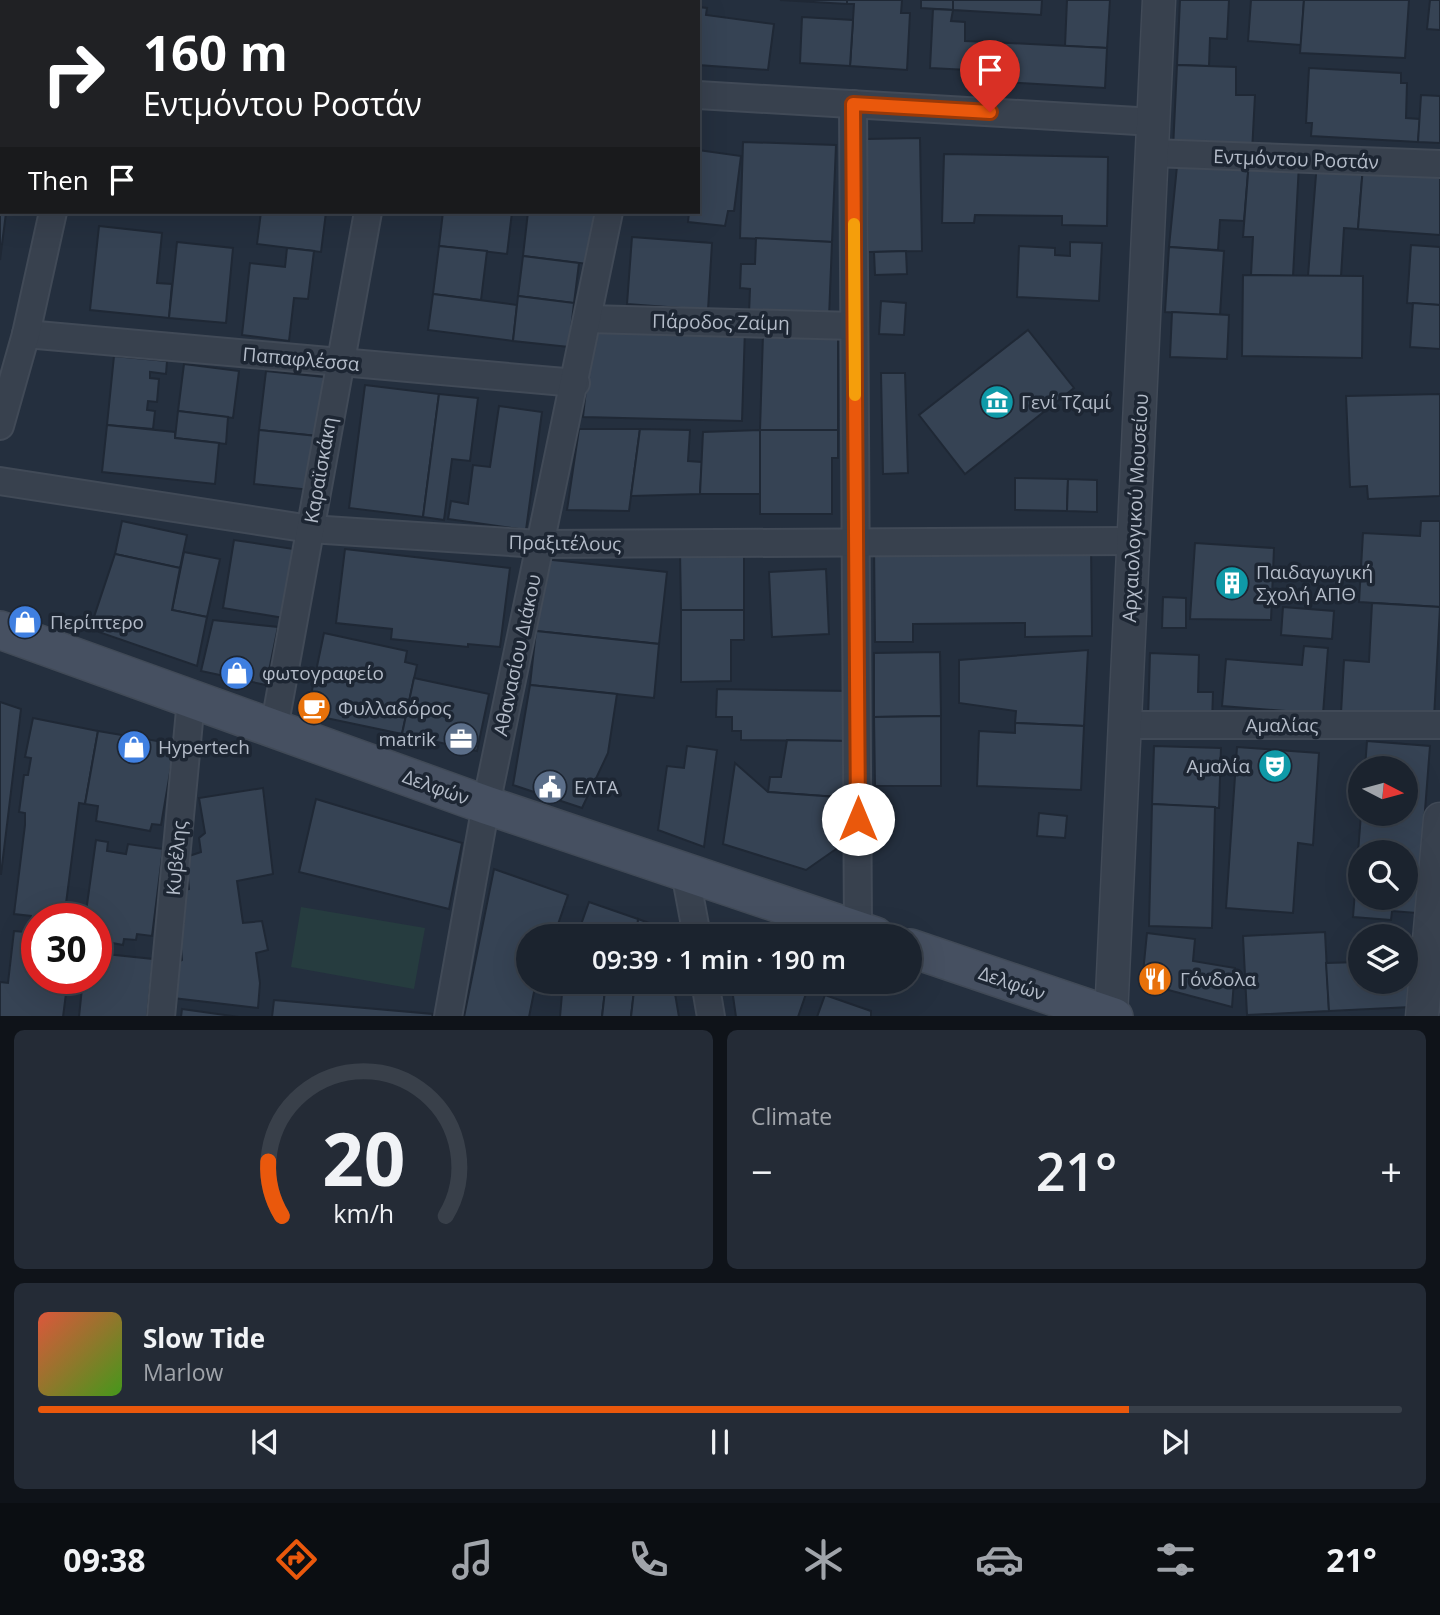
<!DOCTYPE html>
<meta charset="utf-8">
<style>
:root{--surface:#1b232e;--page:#242b36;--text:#f1f3f6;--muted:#a0a4aa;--line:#39404a;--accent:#ea580c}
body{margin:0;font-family:"Open Sans",sans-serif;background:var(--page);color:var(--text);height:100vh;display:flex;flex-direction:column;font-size:26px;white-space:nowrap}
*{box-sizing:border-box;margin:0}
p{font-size:23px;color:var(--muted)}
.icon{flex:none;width:38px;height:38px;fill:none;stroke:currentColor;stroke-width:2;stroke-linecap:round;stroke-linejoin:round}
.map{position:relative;height:1016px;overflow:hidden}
.details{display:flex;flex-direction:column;gap:14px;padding:14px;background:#0f1319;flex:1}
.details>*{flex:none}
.top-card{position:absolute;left:0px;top:0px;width:700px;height:214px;box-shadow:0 7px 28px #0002,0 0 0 2px var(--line);background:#202124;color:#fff;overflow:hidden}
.needle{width:46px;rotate:96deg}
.tools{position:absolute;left:1348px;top:756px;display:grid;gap:14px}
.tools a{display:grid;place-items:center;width:70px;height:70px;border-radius:50%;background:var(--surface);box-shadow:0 7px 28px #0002,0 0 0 2px var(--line);font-size:35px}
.speed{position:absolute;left:21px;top:903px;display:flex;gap:14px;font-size:35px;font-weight:700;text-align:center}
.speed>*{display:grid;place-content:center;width:91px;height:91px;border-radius:50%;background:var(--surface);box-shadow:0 7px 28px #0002,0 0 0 2px var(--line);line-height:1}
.speed .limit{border:10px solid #d22;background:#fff;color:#111}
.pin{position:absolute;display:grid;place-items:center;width:60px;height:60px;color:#fff;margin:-72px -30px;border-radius:50% 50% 50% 0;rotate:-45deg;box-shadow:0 0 7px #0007}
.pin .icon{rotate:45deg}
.me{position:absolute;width:77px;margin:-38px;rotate:0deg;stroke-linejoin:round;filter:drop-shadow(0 0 5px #0008)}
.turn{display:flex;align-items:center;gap:24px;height:147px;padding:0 28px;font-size:32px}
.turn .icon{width:91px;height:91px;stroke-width:2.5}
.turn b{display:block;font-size:49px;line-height:60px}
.then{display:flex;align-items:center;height:66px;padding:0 28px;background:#0003;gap:14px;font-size:26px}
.big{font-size:52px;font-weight:600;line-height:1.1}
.details .widget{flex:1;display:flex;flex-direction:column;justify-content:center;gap:10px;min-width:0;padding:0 24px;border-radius:10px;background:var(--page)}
.details .dial{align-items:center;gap:0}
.dial svg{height:182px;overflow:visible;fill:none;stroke:var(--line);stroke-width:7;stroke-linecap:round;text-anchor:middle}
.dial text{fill:var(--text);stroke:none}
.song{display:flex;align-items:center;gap:21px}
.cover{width:84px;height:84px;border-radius:10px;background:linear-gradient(135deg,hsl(10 70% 55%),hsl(100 70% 35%))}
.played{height:7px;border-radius:4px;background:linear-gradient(90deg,var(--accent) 80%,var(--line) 80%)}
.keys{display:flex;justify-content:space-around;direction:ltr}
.heat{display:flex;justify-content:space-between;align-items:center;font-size:38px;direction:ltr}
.details .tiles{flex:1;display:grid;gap:14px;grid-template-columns:1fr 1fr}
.widget:last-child{grid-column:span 2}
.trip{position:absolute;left:516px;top:924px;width:406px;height:70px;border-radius:35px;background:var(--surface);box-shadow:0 7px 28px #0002,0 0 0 2px var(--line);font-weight:600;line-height:70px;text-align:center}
.menu{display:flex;height:112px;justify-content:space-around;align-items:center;background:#0b0e12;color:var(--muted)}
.menu .icon{width:49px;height:49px}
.menu .active{color:var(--accent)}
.menu b{font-size:32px;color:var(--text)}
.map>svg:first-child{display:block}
</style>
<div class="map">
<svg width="1440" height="1017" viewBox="0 0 1440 1017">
<rect width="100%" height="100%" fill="#242f3e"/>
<polygon fill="#263c3f" points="301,907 425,928 414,989 291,967"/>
<g fill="#364354" stroke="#1f2835" stroke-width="2" fill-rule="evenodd">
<polygon points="780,0 847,0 847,4"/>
<polygon points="847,0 902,0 901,13 910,13 907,70 850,66 854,4 847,4"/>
<polygon points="921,0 953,0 953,10 921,8"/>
<polygon points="953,0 1042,0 1041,15 953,10"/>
<polygon points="1067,0 1110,0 1107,48 1065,46"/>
<polygon points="1180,0 1229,0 1227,39 1210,38 1209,66 1177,65"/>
<polygon points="1251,0 1304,0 1301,45 1248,41"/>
<polygon points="1304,0 1409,0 1405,58 1300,53"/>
<polygon points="1430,0 1440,0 1440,30 1427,29"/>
<polygon points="698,7 707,8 706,15 774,24 768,70 698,65"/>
<polygon points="933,9 953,10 951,21 965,22 965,41 990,42 988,71 930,68"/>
<polygon points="802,17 853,20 850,66 800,63"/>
<polygon points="990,42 1107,48 1105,88 988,81"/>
<polygon points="1177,65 1236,67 1236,95 1255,95 1252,152 1173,149"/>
<polygon points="1309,68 1401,73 1401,83 1407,83 1406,118 1420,119 1418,142 1311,136 1312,123 1306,123"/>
<polygon points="1421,95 1440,96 1440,143 1418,142"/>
<polygon points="920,138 922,251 868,252 866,139"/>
<polygon points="743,142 836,145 832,242 740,238"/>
<polygon points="698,150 741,156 734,211 728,211 725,226 688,222 689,212 698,212"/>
<polygon points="944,154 1108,157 1107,226 1062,225 1062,216 975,215 974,223 942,223"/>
<polygon points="1178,156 1249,161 1244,221 1220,220 1218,250 1169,247"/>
<polygon points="1249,161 1299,164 1293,276 1251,275 1253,237 1243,237"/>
<polygon points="1317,162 1363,166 1358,229 1344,228 1341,276 1308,276"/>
<polygon points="1363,166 1440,171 1440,235 1358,229"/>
<polygon points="0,212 6,213 0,260"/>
<polygon points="261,212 326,212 321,252 257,244"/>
<polygon points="443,212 512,212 507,254 439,246"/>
<polygon points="528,212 603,212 596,265 523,256"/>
<polygon points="99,226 162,233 157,283 172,284 169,318 90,310"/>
<polygon points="632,237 712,243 708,310 627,304"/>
<polygon points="756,238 832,242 829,318 749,314 750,289 740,288 741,264 755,264"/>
<polygon points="177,242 233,248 226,323 169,318"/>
<polygon points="1070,242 1102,243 1099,301 1017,297 1019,246 1055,248 1055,255 1070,256"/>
<polygon points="1411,245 1440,247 1440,305 1407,303"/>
<polygon points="439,246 487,251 481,300 433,294"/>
<polygon points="1169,247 1224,251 1220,315 1165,312"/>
<polygon points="287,248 314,251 308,299 294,298 289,341 242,335 250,263 285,267"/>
<polygon points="906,251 907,274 875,275 874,252"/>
<polygon points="523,256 579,263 574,303 518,296"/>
<polygon points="1243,275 1363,276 1362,358 1242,356"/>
<polygon points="433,294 517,305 513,341 428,330"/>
<polygon points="518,296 574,303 569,347 513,341"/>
<polygon points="881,301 906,303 904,335 879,334"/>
<polygon points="1413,303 1440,305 1440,349 1410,347"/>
<polygon points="1172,312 1229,315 1227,359 1170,357"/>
<polygon points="593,324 745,328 742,421 583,417"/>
<polygon points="1028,330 1074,388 965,474 919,415"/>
<polygon points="763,334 838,334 838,430 760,430"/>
<polygon points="114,356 167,361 166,374 150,372 150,378 159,379 157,402 148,401 147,410 155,411 153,429 107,425"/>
<polygon points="184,364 239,371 233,418 178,411"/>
<polygon points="266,371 324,377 317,436 259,430"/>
<polygon points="881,373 905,373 908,473 883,474"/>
<polygon points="365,385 439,394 423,517 349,508"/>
<polygon points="439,394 478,398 470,461 452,459 444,520 423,517"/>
<polygon points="1440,394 1440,496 1368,499 1367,486 1350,487 1346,396"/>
<polygon points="499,406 542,412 526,530 448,519 451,501 468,504 473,465 490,467"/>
<polygon points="178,411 228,417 226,444 175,438"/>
<polygon points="107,425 175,432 175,438 219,443 215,484 102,472"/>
<polygon points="579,429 640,429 629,511 567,510"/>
<polygon points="640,429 690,430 688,461 702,462 700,494 631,496"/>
<polygon points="259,430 317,436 311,490 254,484"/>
<polygon points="760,430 761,494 700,494 703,432"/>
<polygon points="760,430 838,430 838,458 832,458 832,514 760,514"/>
<polygon points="1015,478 1068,479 1067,511 1015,510"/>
<polygon points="1068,479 1097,480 1097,512 1067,511"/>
<polygon points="122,521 187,535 180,568 115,554"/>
<polygon points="1421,521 1440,521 1440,607 1359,602 1363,533 1420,536"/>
<polygon points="234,540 300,550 290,619 223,608"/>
<polygon points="1195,543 1274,548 1271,620 1190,619"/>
<polygon points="874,544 1091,544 1092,636 1025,637 1025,623 913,624 913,642 875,642"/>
<polygon points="345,549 510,568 500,647 468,644 468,647 391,639 392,629 336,623"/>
<polygon points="744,550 744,610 681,610 680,551"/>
<polygon points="184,552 220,559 207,617 172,610"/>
<polygon points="115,554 180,568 172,610 207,617 197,666 90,629"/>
<polygon points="543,559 667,572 659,644 536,631"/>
<polygon points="826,569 829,634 772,637 769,572"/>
<polygon points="1163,597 1186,598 1186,628 1162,628"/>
<polygon points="1372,603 1440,607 1434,718 1341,713 1344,660 1369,662"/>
<polygon points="1283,607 1334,611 1332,639 1281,635"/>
<polygon points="681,610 744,610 744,640 731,640 731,681 681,682"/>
<polygon points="213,620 278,627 266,685 201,671"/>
<polygon points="536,631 659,644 654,698 530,685"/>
<polygon points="324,633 407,651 405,662 417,665 402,734 307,714"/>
<polygon points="1304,646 1328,648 1323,714 1222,706 1226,659 1302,665"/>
<polygon points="1088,650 1084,726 1015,723 1016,711 959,703 959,660"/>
<polygon points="940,652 941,716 874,717 874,653"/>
<polygon points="1150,653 1199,655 1198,692 1213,692 1212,723 1148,720"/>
<polygon points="414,678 489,694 477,751 402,734"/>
<polygon points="530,685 617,694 608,753 582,808 513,785"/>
<polygon points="717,689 851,691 850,741 741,740 741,731 732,731 732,717 716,717"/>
<polygon points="0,702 21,709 1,874 0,874"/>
<polygon points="941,716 941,786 875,786 874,717"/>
<polygon points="33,718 98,731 85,804 79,803 64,919 37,919 37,925 30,924 31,916 14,914 25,825 25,813 19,812 24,775 28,775 31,758 25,757"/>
<polygon points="1015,723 1084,726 1081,790 977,786 979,731 1015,733"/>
<polygon points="98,731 175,744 161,825 152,824 150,831 96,821 98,806 85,804"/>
<polygon points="787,740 850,741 851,798 768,792 770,777 781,777"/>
<path d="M1367,741L1430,746L1417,913L1392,911L1391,920L1353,917L1361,814H1405V768H1365ZM1360,852H1405V898H1360Z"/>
<polygon points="687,746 717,750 704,847 658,830 667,766 684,768"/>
<polygon points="1154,746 1221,748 1219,808 1152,804"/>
<polygon points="1237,747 1319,753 1313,845 1298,843 1293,913 1226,908"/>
<polygon points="735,763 768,792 851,798 849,840 806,870 723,844"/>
<polygon points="263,788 273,874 237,881 243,923 262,921 268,950 256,953 260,983 258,1008 173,998 175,964 182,960 179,925 184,923 181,891 189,889 186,857 201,852 199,838 205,833 199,798"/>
<polygon points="316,799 462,843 449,909 299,872"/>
<polygon points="1152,804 1215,807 1212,928 1149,926"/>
<polygon points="1039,813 1067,816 1065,838 1037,836"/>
<polygon points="96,840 108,842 107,851 126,854 128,844 163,849 152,936 137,934 136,940 124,939 123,945 112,943 111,948 96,946 96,919 85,919"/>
<polygon points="494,869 568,895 554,936 528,936 528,982 536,982 529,1017 464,1017"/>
<polygon points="589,902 638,919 637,936 577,936"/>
<polygon points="638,919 663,928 664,936 637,936"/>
<polygon points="14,931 37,933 37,978 68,978 63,1017 0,1017 0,982 8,983"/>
<polygon points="1325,932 1329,1011 1247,1015 1243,936"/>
<polygon points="1147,933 1195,939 1193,961 1235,968 1232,1007 1142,983"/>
<polygon points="1415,936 1411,1007 1329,1011 1326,963 1360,962 1360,982 1405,982 1405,937"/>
<polygon points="96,953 153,959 147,1017 79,1017 83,978 96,978"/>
<polygon points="563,982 606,982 602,1017 560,1017"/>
<polygon points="606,982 635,982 631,1017 602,1017"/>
<polygon points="635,982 673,982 679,1017 631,1017"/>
<polygon points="731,982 810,982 798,1017 736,1017"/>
<polygon points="825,995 871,1011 871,1017 817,1017"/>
<polygon points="274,1000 433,1014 432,1017 272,1017"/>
<polygon points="182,1009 239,1017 181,1017"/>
</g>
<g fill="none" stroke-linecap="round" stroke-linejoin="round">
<g stroke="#414a57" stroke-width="30">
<g id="minor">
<polyline points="91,2 92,0"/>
<polyline points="406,2 406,0"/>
<polyline points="656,2 656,0"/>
<polyline points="0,85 2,85"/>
<polyline points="698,95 1154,122"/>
<polyline points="853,104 858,930"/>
<polyline points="1152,153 1440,164"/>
<polyline points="588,319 854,326"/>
<polyline points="26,334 576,383"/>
<polyline points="0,426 26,334 53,212"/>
<polyline points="0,481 310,529 540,544 1133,541"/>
<polyline points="1125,725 1440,725"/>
<polyline points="274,729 368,212"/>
<polyline points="685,872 697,936"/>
<polyline points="705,982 711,1017"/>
<polyline points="161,1017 191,700"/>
<polyline points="448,1017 486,805 609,212"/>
</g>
</g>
<g stroke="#414a57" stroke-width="35">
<g id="tertiary">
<polyline points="1111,1017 1159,0"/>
<polyline points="1422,1017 1440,819"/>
</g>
</g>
<g stroke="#414a57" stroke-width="40">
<g id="secondary">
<polyline points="0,630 486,805 875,936"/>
<polyline points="910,948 1114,1017"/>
</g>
</g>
<use href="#minor" stroke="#38414e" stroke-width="26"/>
<use href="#tertiary" stroke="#38414e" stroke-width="32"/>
<use href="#secondary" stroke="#465061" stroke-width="37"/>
</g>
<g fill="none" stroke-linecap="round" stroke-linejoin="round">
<g stroke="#983908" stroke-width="18">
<polyline id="route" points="858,819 853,104 990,112"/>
</g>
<use href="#route" stroke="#ea580c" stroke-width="12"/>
<polyline stroke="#f59e0b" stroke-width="12" points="854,224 855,395"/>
</g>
<defs>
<g id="museum-disc" transform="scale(1.75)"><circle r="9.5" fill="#0f9aa8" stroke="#1d2633"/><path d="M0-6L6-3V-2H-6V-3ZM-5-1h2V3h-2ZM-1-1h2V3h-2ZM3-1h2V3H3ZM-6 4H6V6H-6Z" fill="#fff"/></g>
<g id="building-disc" transform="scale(1.75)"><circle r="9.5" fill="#0f9aa8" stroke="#1d2633"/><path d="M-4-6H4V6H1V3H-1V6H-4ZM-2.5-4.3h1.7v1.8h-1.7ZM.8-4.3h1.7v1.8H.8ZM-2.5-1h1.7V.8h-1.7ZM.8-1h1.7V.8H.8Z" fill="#fff"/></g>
<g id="shop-disc" transform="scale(1.75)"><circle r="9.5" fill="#3f7fe0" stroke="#1d2633"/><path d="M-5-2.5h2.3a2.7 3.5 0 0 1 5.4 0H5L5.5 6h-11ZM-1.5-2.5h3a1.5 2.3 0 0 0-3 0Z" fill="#fff"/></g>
<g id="cafe-disc" transform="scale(1.75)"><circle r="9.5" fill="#e8710a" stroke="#1d2633"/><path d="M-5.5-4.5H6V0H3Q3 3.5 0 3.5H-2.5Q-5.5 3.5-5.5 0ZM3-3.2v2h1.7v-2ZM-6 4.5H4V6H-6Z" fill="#fff"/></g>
<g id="office-disc" transform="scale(1.75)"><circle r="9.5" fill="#5c6f8a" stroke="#1d2633"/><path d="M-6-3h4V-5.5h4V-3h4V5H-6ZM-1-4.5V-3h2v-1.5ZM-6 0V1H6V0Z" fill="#fff"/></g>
<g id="theatre-disc" transform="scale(1.75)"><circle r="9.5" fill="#0f9aa8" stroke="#1d2633"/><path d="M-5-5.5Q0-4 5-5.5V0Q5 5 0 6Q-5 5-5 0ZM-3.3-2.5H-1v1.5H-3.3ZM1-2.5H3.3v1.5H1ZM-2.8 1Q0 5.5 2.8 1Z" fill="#fff"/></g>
<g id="civic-disc" transform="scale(1.75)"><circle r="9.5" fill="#5c6f8a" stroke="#1d2633"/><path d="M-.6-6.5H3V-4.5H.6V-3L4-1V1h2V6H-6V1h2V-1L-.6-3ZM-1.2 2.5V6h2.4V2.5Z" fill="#fff"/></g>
<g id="restaurant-disc" transform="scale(1.75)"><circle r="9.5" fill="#e8710a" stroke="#1d2633"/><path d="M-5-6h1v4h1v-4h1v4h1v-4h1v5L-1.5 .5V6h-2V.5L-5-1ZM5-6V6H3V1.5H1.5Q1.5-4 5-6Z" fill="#fff"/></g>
</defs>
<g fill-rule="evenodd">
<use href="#museum-disc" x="997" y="402"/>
<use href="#building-disc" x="1232" y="583"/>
<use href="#shop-disc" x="25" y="622"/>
<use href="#shop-disc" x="237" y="673"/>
<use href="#cafe-disc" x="314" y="708"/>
<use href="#office-disc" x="461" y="739"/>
<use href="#shop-disc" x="134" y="747"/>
<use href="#theatre-disc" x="1275" y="766"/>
<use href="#civic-disc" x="550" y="787"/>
<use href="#restaurant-disc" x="1155" y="979"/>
</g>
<g text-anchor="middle" stroke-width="7" stroke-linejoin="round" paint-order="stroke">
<g font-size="19" fill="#b4bcc9" stroke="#1d2633">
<text transform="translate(1296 159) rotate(2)" y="7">Εντμόντου Ροστάν</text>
<text transform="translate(721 322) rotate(1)" y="7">Πάροδος Ζαίμη</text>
<text transform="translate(301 359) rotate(5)" y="7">Παπαφλέσσα</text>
<text transform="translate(320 470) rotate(-80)" y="7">Καραϊσκάκη</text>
<text transform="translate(1135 508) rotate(-87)" y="7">Αρχαιολογικού Μουσείου</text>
<text transform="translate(565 543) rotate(1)" y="7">Πραξιτέλους</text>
<text transform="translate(517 655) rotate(-78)" y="7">Αθανασίου Διάκου</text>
<text x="1282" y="732">Αμαλίας</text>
<text transform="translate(436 787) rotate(20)" y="7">Δελφών</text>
<text transform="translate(176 858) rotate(-85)" y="7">Κυβέλης</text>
<text transform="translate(1012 983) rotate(19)" y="7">Δελφών</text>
</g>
<g font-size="19" fill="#b4bcc9" stroke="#1d2633" text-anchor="start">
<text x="1021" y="409">Γενί Τζαμί</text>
<text x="1256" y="579">Παιδαγωγική<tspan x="1256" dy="22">Σχολή ΑΠΘ</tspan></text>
<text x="50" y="629">Περίπτερο</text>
<text x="262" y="680">φωτογραφείο</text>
<text x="338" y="715">Φυλλαδόρος</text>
<text x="436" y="746" text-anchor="end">matrik</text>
<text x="158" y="754">Hypertech</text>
<text x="1250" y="773" text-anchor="end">Αμαλία</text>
<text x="574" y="794">ΕΛΤΑ</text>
<text x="1180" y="986">Γόνδολα</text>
</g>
</g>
</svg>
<div class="tools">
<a><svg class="needle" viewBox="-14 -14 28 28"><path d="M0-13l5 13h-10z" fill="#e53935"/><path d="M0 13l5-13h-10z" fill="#a0a4aa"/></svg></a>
<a><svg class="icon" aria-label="search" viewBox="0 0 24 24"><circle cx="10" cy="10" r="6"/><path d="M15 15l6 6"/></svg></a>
<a><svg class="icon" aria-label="layers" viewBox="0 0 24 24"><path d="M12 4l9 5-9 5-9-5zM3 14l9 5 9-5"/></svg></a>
</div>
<div class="speed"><div class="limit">30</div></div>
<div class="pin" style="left:990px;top:112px;background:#d93025"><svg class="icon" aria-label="arrive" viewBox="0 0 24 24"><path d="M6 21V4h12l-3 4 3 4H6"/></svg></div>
<svg class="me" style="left:858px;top:819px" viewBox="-20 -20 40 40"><circle r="19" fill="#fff"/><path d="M0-13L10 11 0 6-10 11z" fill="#ea580c"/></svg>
<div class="trip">09:39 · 1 min · 190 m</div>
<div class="top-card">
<div class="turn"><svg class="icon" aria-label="right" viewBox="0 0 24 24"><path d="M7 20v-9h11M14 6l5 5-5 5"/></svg><div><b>160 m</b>Εντμόντου Ροστάν</div></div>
<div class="then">Then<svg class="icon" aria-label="arrive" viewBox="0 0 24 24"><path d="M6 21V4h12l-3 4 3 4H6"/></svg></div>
</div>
</div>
<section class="details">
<div class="tiles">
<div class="widget dial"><svg viewBox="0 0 100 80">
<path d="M14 69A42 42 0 1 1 86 69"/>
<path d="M14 69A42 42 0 0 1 8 45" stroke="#ea580c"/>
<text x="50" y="56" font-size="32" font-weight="700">20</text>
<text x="50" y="72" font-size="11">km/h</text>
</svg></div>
<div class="widget"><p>Climate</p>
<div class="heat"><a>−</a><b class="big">21°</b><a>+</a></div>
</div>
<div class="widget">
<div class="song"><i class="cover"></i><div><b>Slow Tide</b><p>Marlow</p></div></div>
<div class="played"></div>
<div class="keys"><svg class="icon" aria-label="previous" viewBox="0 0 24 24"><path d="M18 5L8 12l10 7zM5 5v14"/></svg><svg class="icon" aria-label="pause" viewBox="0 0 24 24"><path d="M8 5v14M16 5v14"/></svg><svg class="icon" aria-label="next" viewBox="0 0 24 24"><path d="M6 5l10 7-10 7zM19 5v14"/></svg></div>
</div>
</div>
</section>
<nav class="menu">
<b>09:38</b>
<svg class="icon active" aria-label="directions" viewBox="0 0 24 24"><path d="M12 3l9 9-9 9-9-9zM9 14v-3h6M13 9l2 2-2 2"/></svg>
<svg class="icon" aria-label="music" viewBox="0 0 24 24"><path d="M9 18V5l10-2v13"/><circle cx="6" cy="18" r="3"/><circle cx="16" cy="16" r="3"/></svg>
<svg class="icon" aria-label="phone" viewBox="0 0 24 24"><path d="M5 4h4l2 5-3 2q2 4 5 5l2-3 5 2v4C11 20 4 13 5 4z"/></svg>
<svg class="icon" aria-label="climate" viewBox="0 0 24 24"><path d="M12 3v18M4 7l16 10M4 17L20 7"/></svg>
<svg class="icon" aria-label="car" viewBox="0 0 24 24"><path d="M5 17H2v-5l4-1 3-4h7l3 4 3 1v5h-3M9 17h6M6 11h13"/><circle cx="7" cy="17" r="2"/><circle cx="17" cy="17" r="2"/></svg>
<svg class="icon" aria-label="filters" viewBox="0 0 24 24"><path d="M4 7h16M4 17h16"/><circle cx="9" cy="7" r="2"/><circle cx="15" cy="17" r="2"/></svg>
<b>21°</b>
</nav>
